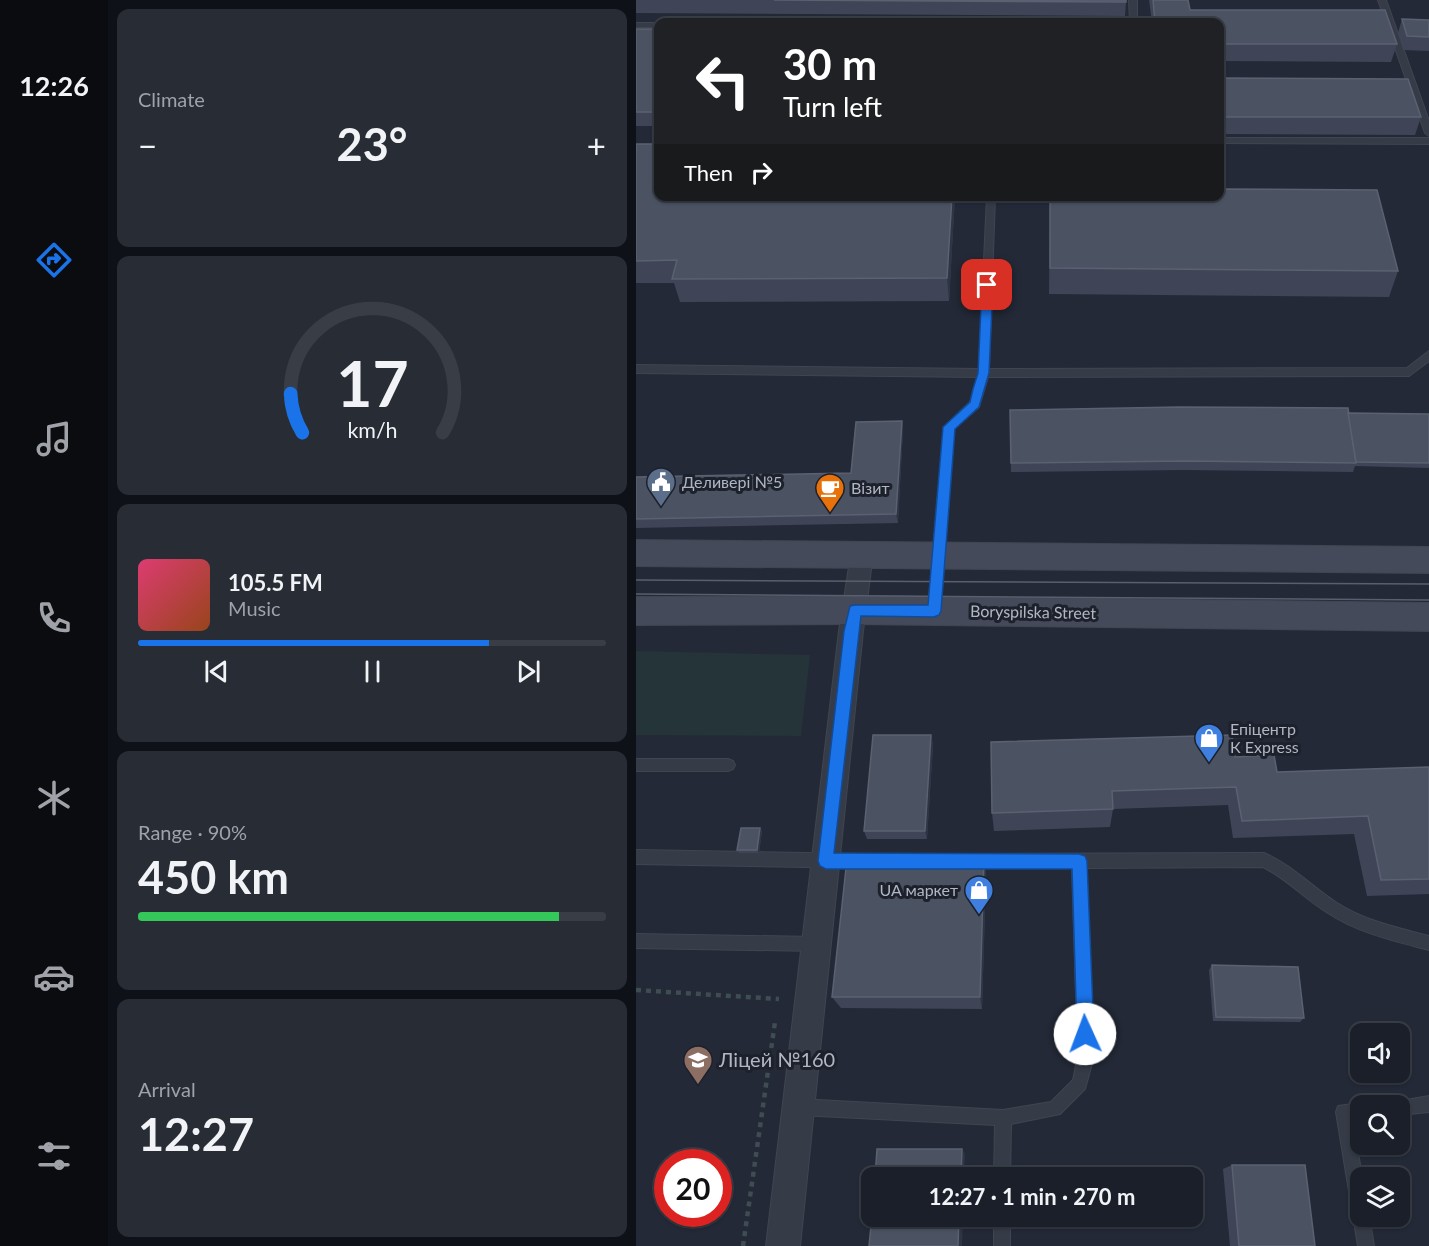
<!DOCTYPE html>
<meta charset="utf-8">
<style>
:root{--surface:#1a1f29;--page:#272c35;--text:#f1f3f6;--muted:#9fa2a8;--line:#383d46;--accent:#1a73e8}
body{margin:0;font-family:Lato,sans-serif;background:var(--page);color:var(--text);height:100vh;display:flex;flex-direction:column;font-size:22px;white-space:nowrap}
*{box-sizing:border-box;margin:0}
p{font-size:20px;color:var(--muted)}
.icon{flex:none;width:33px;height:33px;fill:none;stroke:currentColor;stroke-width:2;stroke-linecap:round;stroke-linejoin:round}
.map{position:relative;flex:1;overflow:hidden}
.panel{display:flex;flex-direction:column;gap:9px;padding:9px;background:#0e1117;width:528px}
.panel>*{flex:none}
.hud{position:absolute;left:18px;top:18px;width:570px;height:183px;border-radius:12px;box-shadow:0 2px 4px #0004,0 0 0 2px var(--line);background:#202124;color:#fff;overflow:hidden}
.tools{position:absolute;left:714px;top:1023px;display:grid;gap:12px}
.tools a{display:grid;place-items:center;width:60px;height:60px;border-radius:12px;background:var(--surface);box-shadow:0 2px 4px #0004,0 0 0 2px var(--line);font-size:30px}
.speed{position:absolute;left:18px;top:1149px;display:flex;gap:12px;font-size:30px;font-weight:700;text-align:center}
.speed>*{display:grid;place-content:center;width:78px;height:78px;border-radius:50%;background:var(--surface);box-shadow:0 2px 4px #0004,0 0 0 2px var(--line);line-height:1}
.speed .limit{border:9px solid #d22;background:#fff;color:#111}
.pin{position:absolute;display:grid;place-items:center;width:51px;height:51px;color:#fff;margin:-26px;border-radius:12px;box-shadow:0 3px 9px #0006}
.me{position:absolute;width:66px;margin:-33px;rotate:358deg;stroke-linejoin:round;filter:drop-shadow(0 0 4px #0008)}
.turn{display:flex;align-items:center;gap:21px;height:126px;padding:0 30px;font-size:27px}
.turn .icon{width:78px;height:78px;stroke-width:2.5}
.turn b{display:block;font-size:42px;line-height:51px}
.then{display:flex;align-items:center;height:57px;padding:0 30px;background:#0003;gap:12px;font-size:22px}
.big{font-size:45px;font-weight:700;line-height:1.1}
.panel .tile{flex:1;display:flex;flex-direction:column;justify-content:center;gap:9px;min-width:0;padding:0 21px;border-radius:12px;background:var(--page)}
.panel .dial{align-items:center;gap:0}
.dial svg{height:156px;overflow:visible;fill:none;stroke:var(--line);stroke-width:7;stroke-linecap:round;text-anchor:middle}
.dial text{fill:var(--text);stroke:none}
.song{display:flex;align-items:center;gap:18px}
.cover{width:72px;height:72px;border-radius:9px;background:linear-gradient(135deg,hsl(340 70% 55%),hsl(20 70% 35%))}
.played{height:6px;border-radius:3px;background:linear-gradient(90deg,var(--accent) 75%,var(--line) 75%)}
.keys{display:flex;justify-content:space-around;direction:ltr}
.heat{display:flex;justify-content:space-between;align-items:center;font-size:33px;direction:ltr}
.charge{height:9px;border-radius:4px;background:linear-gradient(90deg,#34c759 90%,var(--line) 0)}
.trip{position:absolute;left:225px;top:1167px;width:342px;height:60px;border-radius:12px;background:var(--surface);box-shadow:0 2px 4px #0004,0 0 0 2px var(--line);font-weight:700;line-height:60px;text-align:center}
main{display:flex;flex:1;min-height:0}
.dock{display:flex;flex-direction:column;width:108px;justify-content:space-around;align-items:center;background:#0a0c10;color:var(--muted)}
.dock .icon{width:42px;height:42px}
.dock .active{color:var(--accent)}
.dock b{font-size:27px;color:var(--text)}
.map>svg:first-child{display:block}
</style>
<main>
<nav class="dock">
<b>12:26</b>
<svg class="icon active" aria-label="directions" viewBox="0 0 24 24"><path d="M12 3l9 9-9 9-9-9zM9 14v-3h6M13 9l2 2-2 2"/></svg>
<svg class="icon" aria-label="music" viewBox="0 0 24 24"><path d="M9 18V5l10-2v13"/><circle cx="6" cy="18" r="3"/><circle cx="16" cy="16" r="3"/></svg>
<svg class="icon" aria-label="phone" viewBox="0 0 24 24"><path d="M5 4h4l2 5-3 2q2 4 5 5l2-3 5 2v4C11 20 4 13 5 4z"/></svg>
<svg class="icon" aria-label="climate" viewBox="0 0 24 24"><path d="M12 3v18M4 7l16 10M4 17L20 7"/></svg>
<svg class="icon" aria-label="car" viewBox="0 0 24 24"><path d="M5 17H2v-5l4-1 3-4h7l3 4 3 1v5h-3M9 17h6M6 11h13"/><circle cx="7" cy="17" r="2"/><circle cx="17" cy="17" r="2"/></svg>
<svg class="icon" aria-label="filters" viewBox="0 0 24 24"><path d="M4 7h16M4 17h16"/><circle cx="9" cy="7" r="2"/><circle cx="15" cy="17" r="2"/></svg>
</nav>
<section class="panel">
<div class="tile"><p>Climate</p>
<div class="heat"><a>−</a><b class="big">23°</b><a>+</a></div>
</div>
<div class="tile dial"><svg viewBox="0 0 100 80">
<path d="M14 69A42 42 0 1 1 86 69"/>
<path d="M14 69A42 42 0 0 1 8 49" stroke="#1a73e8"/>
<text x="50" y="56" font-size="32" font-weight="700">17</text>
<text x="50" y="72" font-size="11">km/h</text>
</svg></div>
<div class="tile">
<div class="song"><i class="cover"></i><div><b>105.5 FM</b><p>Music</p></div></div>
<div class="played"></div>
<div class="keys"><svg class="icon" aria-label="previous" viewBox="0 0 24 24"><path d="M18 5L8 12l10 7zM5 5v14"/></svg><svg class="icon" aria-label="pause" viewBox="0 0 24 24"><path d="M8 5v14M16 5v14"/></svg><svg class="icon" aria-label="next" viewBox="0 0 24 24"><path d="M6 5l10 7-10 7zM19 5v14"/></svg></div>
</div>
<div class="tile"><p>Range · 90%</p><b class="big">450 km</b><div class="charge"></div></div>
<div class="tile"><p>Arrival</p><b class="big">12:27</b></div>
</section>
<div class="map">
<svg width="793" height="1246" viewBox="0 0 793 1246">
<rect width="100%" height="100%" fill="#232937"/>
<polygon fill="#253438" points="0,651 174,655 165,736 0,735"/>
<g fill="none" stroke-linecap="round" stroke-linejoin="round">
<g stroke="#404551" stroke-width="2">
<g id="service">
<polygon points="493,0 501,0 501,22 494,22"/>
<polygon points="742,0 750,0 793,121 793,136 789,133"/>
<rect x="0" y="23" width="22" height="4"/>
<polygon points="793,138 793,144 584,143 584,138"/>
<polygon points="351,196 359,196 353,369 771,368 793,351 793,361 773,376 352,377 343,407 318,429 304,611 302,615 294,615 292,611 308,427 334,402 342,377 0,373 0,365 343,369"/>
<polygon points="0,759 92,759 97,761 99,765 97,769 92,771 0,771"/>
<polygon points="0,850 227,854 232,856 234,861 232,866 227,868 0,864"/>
<path d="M628,853C656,865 676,887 701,903C729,921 762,928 793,936V950C759,941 722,933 692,913C669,899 651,879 627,867L450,868L458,1056L449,1089L424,1114L375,1124L374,1178H358L359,1125L163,1115L158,1112L155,1107L158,1102L163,1099L367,1110L415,1102L437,1080L442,1056L436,868H334L329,866L327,861L329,856L334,854Z"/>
<polygon points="0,934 180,937 185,939 187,944 185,949 180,951 0,948"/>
<polygon points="793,1096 793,1112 764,1115 764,1106 757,1106 759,1102"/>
<polygon points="724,1103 730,1106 724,1106 724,1119 717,1119 726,1178 724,1178 724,1216 733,1216 738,1246 722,1246 700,1112 702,1106"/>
<rect x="358" y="1216" width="16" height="30"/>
</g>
</g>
<g stroke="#404551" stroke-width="2">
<polygon id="minor" points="226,545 234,547 237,554 227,631 164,1246 130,1246 203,631 215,554 218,547"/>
</g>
<g stroke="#404551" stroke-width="2">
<g id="secondary">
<polygon points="0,540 793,547 793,573 0,566"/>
<polygon points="219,596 793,603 793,631 219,624 0,625 0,597"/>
</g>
</g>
<g stroke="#3e4d51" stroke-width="4.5" stroke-dasharray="5 5" stroke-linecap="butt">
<polyline points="0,990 143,999"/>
<polyline points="107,1246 139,1022"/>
</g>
<use href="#service" fill="#363b48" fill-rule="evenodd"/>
<use href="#minor" fill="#363b48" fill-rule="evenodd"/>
<use href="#secondary" fill="#454a5a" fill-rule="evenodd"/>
<g stroke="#595f6e" stroke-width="1.5">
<polyline points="0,580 793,584"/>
<polyline points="0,594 793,600"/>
</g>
</g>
<g fill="#3f4556">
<polygon points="0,0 490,0 490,2 489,16 0,13"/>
<polygon points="513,0 552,0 554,10 761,44 755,62 584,61 584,22 516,22"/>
<polygon points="766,19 793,20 793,51 767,50 762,33"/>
<rect x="0" y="29" width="22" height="97"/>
<polygon points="584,78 785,117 779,135 584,134"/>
<polygon points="0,144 22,196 319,196 313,301 44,302 38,283 0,283"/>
<polygon points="414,196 762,271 753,297 413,294"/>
<polygon points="374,410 793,414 793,468 719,466 717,472 548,470 375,472"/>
<polygon points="266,421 267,430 262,523 0,528 0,477 215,473"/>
<polygon points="295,735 297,745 291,839 231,839 228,831"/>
<polygon points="599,757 641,772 793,767 793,894 731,896 718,834 597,838 592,805 477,809 474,827 358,831 356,813"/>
<polygon points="124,828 126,831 123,853 103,853 101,850"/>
<polygon points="348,859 350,876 346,1009 205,1008 196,997"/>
<polygon points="576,965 668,1018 664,1022 577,1021 573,970"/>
<polygon points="596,1165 679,1246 594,1246 587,1169"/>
</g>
<g fill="#2e3545">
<polygon points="316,196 319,196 313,301 311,278"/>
<polygon points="266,421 267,430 262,523 260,514"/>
<polygon points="295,735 297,745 291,839 289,831"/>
<polygon points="124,828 126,831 123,853 121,850"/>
<polygon points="348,859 350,876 346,1009 344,997"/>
<polygon points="326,1149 329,1154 328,1178 325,1178"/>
<polygon points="323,1216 327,1216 326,1246 322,1246"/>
</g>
<g fill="#4b5262" stroke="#5b6171" stroke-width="1.5">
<polygon points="138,0 490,0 490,2"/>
<polygon points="517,0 552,0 554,10 749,10 761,44 584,44 584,22 519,22"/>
<polygon points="766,19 793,20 793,37 771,36"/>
<rect x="0" y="29" width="22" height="83"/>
<polygon points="584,78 772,79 785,117 584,117"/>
<polygon points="0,144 22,144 22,196 316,196 311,278 36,279 41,260 0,261"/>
<polygon points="584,189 741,190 762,271 414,268 414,196 584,196"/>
<polygon points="543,407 712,408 720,463 550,461 375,463 374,410"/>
<polygon points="712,413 793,414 793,463 720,462"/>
<polygon points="266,421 260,514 0,519 0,477 215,473 220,422"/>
<polygon points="237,735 295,735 289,831 228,831"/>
<polygon points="596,735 599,757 638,755 641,772 793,767 793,879 745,880 732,816 606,821 600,787 476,791 477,809 356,813 355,742"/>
<polygon points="105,828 124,828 121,850 101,850"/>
<polygon points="211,859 348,859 344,997 196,997"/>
<polygon points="576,965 662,967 668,1018 580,1017"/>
<polygon points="241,1149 326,1149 325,1178 239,1178"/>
<polygon points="596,1165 669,1165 679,1246 603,1246"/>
<polygon points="236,1216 323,1216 322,1246 233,1246"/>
</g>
<polygon fill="#1a73e8" stroke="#114b97" stroke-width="1.5" points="351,281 357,285 353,373 343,407 319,429 305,611 303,615 298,617 225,616 198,853 443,854 449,856 451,861 458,1034 455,1040 449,1043 443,1040 441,1034 436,869 190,869 184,866 182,861 208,631 214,606 219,605 292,605 307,427 334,402 337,389 342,373 346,285"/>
<defs>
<g id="civic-pin" transform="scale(1.5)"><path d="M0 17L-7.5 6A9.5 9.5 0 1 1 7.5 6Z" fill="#5c6f8a" stroke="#1c212c"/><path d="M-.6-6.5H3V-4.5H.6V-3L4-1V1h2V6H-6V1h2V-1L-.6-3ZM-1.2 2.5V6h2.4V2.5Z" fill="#fff"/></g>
<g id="cafe-pin" transform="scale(1.5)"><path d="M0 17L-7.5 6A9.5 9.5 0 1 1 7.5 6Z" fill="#e8710a" stroke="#1c212c"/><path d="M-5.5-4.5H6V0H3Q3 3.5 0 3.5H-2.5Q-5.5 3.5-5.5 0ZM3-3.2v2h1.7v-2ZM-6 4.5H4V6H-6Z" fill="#fff"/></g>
<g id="shop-pin" transform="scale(1.5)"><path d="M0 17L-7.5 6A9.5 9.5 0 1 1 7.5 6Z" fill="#3f7fe0" stroke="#1c212c"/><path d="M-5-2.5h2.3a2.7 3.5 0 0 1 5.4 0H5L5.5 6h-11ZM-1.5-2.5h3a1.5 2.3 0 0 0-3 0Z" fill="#fff"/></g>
<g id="school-pin" transform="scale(1.5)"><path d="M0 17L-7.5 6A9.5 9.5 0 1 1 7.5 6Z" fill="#8d6e63" stroke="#1c212c"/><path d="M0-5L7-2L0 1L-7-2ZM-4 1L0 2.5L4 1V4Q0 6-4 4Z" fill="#fff"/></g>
</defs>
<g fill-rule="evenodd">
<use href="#civic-pin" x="25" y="482"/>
<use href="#cafe-pin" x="194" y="488"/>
<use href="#shop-pin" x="573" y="738"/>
<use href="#shop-pin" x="343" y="890"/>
<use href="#school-pin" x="62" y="1060"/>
</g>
<g text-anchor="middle" stroke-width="6" stroke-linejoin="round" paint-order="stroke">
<g font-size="16" fill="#b1b6c4" stroke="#1c212c" text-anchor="start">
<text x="46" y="488">Деливері №5</text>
<text x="215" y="494">Візит</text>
<text x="594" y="735">Епіцентр<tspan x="594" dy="18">К Express</tspan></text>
<text x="322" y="896" text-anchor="end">UA маркет</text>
</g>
<g font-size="16" fill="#b1b6c4" stroke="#1c212c">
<text transform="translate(397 612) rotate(1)" y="6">Boryspilska Street</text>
</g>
<g font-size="20" fill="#b1b6c4" stroke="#1c212c" text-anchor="start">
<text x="83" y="1067">Ліцей №160</text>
</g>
</g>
</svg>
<div class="tools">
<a><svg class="icon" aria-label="sound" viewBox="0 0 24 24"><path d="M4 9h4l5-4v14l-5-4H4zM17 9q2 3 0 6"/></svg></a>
<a><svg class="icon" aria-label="search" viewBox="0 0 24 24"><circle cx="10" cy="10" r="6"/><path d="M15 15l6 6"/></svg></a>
<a><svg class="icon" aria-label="layers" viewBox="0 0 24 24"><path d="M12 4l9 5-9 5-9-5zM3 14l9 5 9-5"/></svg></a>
</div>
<div class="speed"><div class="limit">20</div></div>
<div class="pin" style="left:351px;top:285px;background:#d93025"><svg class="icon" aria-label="arrive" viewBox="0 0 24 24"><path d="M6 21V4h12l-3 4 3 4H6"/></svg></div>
<svg class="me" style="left:449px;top:1034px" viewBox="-20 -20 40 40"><circle r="19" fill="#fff"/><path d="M0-13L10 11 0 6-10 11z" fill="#1a73e8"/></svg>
<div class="trip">12:27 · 1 min · 270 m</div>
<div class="hud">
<div class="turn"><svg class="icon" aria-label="left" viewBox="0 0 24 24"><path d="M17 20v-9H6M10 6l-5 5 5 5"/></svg><div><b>30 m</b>Turn left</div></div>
<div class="then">Then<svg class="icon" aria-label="right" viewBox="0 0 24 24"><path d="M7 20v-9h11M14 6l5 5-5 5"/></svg></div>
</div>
</div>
</main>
